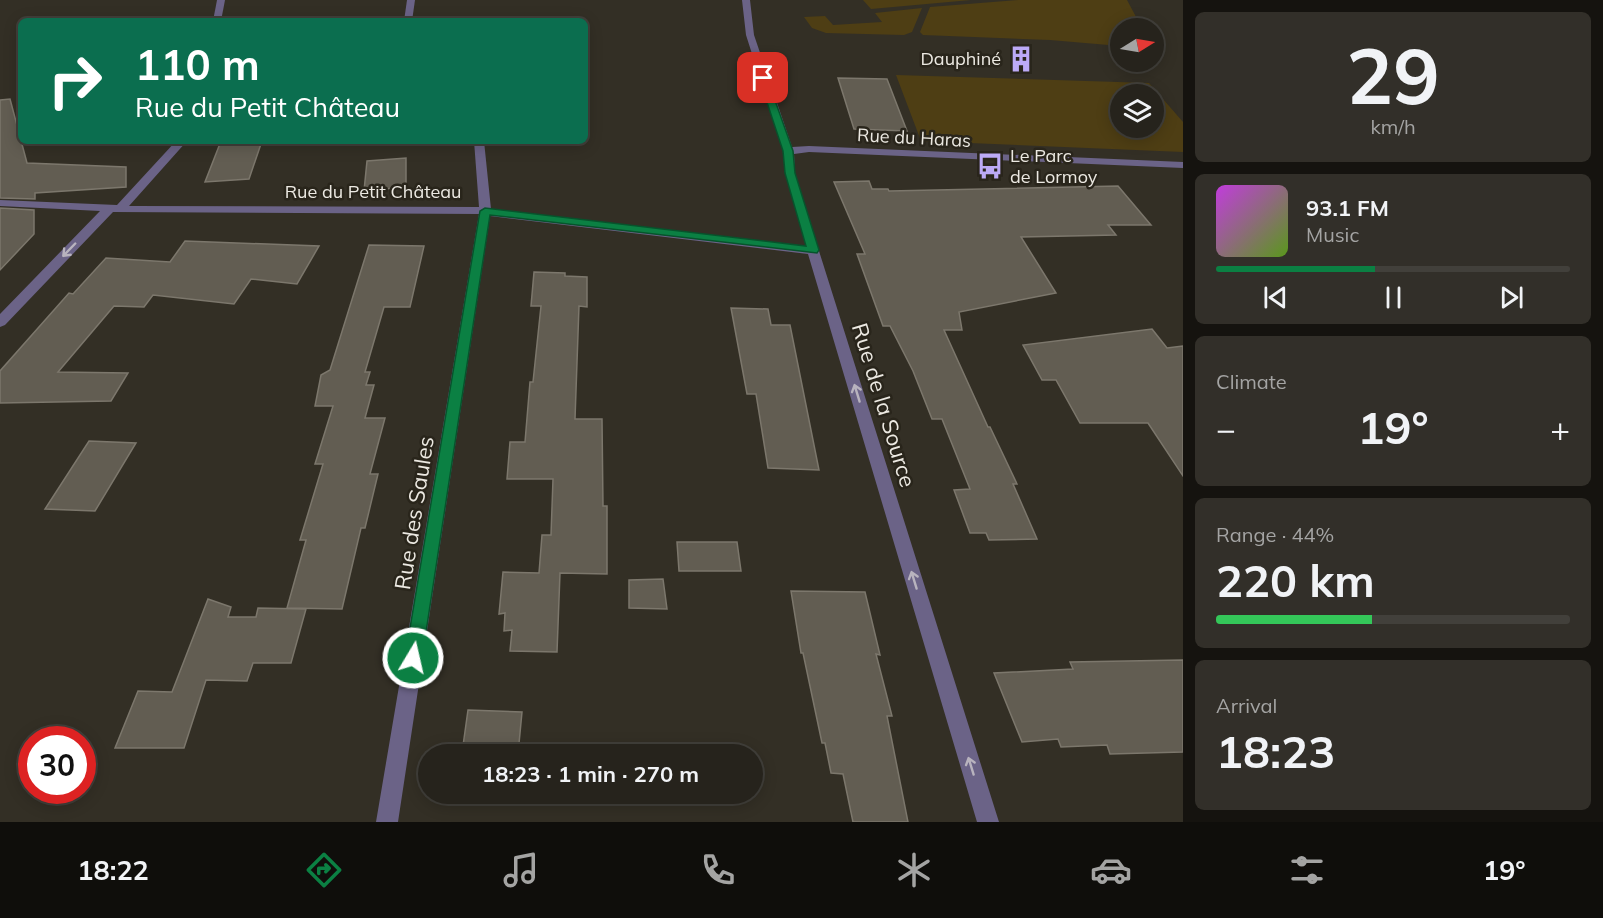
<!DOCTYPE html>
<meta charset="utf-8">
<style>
:root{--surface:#26231c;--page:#322f29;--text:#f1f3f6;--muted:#a4a4a3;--line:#42403b;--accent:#0b8043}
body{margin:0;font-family:Mulish,sans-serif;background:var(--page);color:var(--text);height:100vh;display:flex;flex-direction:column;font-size:22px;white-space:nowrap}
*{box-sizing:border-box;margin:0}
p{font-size:20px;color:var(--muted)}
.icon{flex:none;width:33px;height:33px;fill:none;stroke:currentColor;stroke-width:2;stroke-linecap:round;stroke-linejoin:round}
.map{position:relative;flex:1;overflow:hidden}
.side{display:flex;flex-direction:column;gap:12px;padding:12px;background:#15130f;width:420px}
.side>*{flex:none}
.banner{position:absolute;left:18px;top:18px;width:570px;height:126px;border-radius:9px;box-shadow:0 3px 15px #0003,0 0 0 2px var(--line);background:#0b6e4f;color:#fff;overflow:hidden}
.needle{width:39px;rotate:79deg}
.buttons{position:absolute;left:1110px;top:18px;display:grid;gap:12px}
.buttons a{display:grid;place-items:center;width:54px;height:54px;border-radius:50%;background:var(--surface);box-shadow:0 3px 15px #0003,0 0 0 2px var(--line);font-size:30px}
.speed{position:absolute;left:18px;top:726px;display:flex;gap:12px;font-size:30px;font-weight:700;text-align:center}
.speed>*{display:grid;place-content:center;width:78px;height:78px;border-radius:50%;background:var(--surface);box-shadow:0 3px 15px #0003,0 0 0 2px var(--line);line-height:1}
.speed .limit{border:9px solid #d22;background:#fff;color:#111}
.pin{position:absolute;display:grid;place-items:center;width:51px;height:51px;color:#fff;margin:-26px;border-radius:12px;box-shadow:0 3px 9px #0006}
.me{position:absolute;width:66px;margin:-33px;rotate:9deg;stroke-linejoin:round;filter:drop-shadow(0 0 4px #0008)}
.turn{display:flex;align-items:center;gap:21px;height:126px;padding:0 18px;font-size:27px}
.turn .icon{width:78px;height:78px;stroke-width:2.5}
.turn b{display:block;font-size:42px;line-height:51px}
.big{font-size:45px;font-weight:700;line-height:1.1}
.side .card{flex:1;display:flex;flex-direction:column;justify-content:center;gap:9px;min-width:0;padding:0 21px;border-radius:9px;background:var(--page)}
.side .dial{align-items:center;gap:0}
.dial b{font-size:78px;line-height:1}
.song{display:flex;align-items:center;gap:18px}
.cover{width:72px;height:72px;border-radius:9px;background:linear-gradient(135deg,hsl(290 70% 55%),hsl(90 70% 35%))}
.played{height:6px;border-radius:3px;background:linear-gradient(90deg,var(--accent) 45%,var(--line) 45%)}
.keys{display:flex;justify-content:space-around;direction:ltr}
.heat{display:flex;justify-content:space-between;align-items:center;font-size:33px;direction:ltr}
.charge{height:9px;border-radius:4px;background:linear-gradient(90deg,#34c759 44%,var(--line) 0)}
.trip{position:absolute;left:418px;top:744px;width:345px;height:60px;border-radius:30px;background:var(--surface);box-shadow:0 3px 15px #0003,0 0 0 2px var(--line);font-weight:700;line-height:60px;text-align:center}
.tabs{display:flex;height:96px;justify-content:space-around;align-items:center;background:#0f0e0b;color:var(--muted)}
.tabs .icon{width:42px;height:42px}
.tabs .active{color:var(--accent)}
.tabs b{font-size:27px;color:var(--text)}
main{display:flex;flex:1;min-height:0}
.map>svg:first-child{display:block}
</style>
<main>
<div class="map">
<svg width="1183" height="822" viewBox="0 0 1183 822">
<rect width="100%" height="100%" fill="#332f25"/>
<g fill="#4e3e14" fill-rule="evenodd">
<polygon points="863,0 971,0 871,9"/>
<polygon points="1018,0 1127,0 1142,28 1120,28 1120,46 1050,40 923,35 920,32 930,7"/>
<polygon points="922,8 912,32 904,35 826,33 812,28 804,17 825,16 833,25 882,22 875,13"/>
<path d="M896,75L1149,83L1183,122V152L921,141ZM1120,94H1154V128H1120Z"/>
</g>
<g fill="#625d52" stroke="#7c776c" stroke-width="1.5">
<polygon points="838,78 887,79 907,131 854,129"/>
<polygon points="10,99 27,163 126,167 126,187 35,193 35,199 0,198 0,100"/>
<polygon points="221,141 262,141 249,179 205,182"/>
<polygon points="406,158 406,187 364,191 367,161"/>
<polygon points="869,181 872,189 888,189 889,191 1118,186 1151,225 1108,225 1116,235 1021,237 1056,293 959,312 962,330 944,330 988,427 990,427 1017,484 1013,484 1037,539 989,540 986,533 970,533 954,490 970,489 942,419 932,419 913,371 890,326 883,326 857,254 865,254 834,182"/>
<polygon points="0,208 34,210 34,234 0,270"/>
<polygon points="185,241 319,246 297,284 251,279 234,304 153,295 144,307 114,306 58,372 128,373 111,401 0,403 0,371 69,293 73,294 106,258 170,262"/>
<polygon points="369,245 424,246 410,307 384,307 365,372 370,372 366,385 374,385 365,418 385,418 370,474 378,474 365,528 361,528 342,609 287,608 306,540 300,540 323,464 315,464 333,406 315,406 321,375 330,370"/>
<polygon points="534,272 565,273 565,276 587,277 587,307 579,306 575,419 602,419 603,506 607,506 607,574 560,573 557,652 510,651 512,630 504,631 505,613 499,614 503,572 539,573 542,535 551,535 553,479 507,479 510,442 525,442 530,382 533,382 541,306 531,306"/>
<polygon points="731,308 768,309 771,325 790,325 819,470 768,468 756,394 747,394"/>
<polygon points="1152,329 1167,348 1183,346 1183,476 1148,423 1080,423 1056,380 1042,380 1023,345"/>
<polygon points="89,441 136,443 95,511 45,509"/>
<polygon points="677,542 737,542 741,571 679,571"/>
<polygon points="663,579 667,609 629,608 629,580"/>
<polygon points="791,591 865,592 880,655 876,654 892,716 887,716 908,822 853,822 843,774 831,773 825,743 822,743 803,653 801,653"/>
<polygon points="208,599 231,607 228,617 256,617 258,608 306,609 291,663 253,663 247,681 206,680 184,748 115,748 138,691 172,692"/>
<polygon points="1183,660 1183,752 1110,754 1107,745 1061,747 1058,739 1022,742 994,673 1073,669 1070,662"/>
<polygon points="468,710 522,712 518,754 462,753"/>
<polygon points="465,794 515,794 514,800 464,800"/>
</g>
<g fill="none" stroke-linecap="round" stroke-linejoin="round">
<g fill="#6b6387" fill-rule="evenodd">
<polygon points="217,0 225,0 221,21 213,21"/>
<polygon points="407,0 415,0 412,21 404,21"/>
<polygon points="742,0 750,0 754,35 792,147 809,146 1183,162 1183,168 809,152 794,154 795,173 819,251 999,822 977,822 808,254 490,216 398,822 376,822 479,214 113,212 5,325 0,327 0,314 100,211 0,206 0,200 117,205 176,141 187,141 129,206 479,207 474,141 484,141 491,209 806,246 785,173 783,151 746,35"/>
</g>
</g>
<defs><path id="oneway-shaft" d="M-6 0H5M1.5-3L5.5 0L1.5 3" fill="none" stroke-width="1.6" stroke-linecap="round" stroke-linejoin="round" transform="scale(1.5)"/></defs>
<g stroke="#b8b3be">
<use href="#oneway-shaft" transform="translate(69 250) rotate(134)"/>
<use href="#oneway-shaft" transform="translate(857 393) rotate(-107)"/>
<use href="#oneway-shaft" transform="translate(914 580) rotate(-107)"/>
<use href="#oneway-shaft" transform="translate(971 766) rotate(-107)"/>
</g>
<polygon fill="#0b8043" stroke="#07532c" stroke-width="1.5" points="763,75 767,78 793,151 795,173 819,250 817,253 490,215 422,658 420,664 413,666 407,664 405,658 480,211 485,208 806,246 785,173 783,151 759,78"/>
<defs>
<g id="building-bare" transform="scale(2.07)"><path d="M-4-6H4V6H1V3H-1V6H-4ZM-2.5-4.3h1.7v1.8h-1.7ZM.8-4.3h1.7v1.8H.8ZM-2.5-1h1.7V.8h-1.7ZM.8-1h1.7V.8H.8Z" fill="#bcaaf6" stroke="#29251b" stroke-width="2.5" paint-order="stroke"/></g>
<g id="bus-bare" transform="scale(2.07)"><path d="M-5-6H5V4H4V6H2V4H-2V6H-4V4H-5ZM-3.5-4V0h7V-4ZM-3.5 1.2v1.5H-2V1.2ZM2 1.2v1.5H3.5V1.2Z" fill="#bcaaf6" stroke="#29251b" stroke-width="2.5" paint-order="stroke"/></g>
</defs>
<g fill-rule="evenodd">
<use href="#building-bare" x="1021" y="59"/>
<use href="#bus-bare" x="990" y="166"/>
</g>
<g text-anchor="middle" stroke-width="5" stroke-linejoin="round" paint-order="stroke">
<g font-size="18" fill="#ece9e2" stroke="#29251b" text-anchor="end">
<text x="1001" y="65">Dauphiné</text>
<text x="1010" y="162" text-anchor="start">Le Parc<tspan x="1010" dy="21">de Lormoy</tspan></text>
</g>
<g font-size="18" fill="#ece9e2" stroke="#29251b">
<text transform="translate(914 138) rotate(3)" y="6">Rue du Haras</text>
<text x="373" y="198">Rue du Petit Château</text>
</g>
<g font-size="22" fill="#ece9e2" stroke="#29251b">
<text transform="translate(884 405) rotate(73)" y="8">Rue de la Source</text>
<text transform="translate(414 513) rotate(-81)" y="8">Rue des Saules</text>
</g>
</g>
</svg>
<div class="buttons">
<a><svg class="needle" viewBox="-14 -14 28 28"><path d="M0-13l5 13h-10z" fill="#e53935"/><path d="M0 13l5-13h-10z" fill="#a4a4a3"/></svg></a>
<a><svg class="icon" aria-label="layers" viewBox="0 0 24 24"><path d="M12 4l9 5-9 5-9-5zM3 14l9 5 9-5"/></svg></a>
</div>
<div class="speed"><div class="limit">30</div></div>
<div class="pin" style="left:763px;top:78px;background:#d93025"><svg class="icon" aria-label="arrive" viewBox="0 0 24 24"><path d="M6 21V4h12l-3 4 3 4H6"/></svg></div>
<svg class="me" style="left:413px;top:658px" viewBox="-20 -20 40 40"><circle r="17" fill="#0b8043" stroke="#fff" stroke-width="3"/><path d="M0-11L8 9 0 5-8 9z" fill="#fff"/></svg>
<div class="trip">18:23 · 1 min · 270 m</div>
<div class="banner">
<div class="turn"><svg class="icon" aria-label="right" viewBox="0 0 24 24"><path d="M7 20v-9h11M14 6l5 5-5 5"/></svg><div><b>110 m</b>Rue du Petit Château</div></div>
</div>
</div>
<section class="side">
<div class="card dial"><b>29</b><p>km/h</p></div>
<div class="card">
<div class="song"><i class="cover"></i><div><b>93.1 FM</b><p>Music</p></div></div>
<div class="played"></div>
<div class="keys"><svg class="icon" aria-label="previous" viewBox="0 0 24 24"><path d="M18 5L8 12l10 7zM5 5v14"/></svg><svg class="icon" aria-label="pause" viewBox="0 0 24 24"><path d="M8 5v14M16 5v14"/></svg><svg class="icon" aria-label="next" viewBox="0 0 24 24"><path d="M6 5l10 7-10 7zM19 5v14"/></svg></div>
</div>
<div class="card"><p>Climate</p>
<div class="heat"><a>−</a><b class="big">19°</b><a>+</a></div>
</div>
<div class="card"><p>Range · 44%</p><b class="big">220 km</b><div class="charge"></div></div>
<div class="card"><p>Arrival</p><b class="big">18:23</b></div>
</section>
</main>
<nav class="tabs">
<b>18:22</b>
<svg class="icon active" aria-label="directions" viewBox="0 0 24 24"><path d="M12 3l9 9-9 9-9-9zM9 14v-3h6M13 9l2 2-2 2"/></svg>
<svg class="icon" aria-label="music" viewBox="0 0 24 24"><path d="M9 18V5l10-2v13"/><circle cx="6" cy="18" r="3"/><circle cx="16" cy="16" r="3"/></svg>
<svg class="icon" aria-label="phone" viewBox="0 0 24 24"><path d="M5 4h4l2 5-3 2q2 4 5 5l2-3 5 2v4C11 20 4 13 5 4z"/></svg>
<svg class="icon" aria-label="climate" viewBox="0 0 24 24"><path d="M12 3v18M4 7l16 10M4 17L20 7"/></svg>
<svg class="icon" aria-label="car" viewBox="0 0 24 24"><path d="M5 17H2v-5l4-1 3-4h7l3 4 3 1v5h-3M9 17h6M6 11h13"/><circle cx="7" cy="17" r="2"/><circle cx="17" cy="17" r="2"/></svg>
<svg class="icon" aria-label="filters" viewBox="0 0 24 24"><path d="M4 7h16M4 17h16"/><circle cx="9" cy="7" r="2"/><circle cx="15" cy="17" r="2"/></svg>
<b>19°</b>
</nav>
